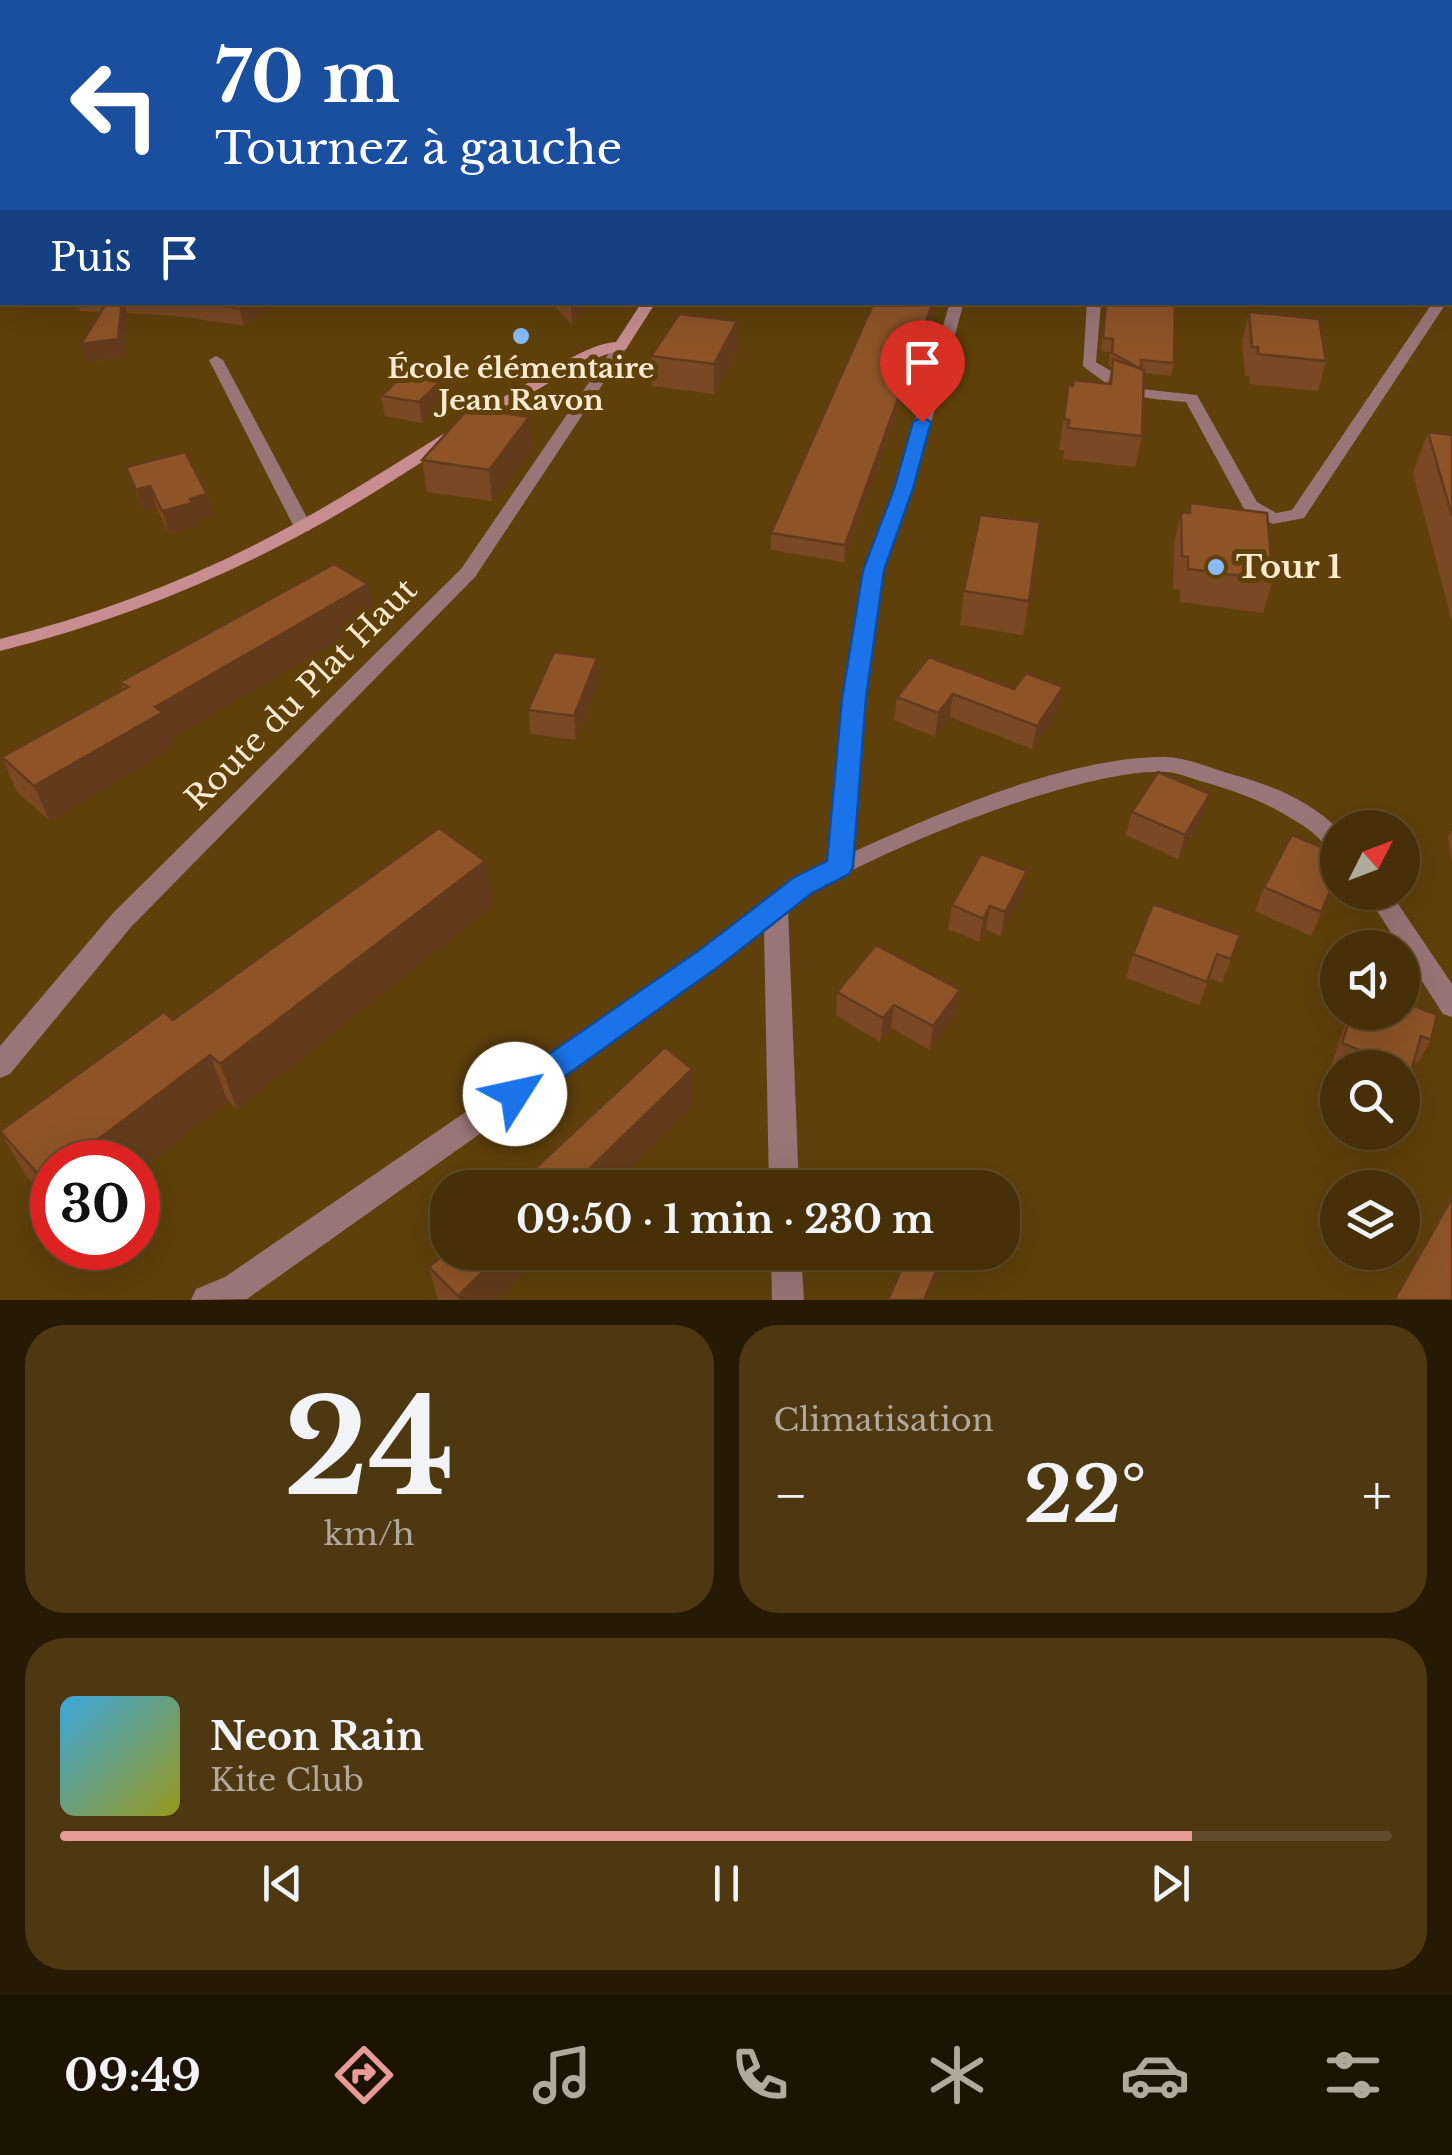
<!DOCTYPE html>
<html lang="fr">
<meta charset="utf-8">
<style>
:root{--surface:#473008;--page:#4e3812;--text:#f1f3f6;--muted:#b0a99c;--line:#5f4b29;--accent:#e69b98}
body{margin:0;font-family:"Libre Baskerville",serif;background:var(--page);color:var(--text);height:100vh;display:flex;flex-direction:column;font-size:38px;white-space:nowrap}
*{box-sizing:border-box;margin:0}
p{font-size:32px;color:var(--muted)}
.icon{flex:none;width:55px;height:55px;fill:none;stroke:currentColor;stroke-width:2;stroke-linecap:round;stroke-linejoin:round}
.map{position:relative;height:1300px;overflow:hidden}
.drawer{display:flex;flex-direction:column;gap:25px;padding:25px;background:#271a04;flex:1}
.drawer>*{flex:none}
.hud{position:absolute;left:0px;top:0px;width:1452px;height:305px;box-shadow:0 10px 40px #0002,0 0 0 2px var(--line);background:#1a4fa0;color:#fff;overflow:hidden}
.needle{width:65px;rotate:48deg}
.tools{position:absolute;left:1320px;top:810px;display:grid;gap:20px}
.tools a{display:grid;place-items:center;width:100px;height:100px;border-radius:50%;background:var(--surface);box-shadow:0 10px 40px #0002,0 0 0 2px var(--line);font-size:50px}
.speed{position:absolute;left:30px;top:1140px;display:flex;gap:20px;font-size:50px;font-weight:700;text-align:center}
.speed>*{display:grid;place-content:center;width:130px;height:130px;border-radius:50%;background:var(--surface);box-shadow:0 10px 40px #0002,0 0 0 2px var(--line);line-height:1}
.speed .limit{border:15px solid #d22;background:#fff;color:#111}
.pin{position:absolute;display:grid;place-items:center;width:85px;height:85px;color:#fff;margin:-102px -42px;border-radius:50% 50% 50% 0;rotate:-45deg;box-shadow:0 0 10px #0007}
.pin .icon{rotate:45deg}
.me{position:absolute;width:110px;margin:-55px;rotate:55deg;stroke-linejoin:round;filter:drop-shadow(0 0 8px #0008)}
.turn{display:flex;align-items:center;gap:35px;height:210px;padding:0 50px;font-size:45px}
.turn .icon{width:130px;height:130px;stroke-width:2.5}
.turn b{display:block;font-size:70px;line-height:85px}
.then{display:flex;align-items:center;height:95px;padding:0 50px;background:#0003;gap:20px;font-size:38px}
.big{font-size:75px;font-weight:800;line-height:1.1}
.drawer .tile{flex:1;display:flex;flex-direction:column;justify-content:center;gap:15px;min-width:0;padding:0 35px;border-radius:40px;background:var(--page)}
.drawer .dial{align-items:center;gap:0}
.dial b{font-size:130px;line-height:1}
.song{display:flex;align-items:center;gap:30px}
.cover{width:120px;height:120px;border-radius:15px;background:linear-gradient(135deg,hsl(200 70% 55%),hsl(60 70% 35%))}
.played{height:10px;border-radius:5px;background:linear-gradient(90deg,var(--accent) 85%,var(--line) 85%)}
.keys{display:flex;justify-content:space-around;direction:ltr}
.heat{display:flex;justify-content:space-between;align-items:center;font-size:55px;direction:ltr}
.drawer .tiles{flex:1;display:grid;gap:25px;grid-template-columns:1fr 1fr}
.tile:last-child{grid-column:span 2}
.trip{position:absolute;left:430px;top:1170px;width:590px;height:100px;border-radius:40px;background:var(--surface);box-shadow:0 10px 40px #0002,0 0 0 2px var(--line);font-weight:800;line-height:100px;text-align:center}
.dock{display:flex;height:160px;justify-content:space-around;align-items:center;background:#1c1303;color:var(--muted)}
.dock .icon{width:70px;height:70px}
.dock .selected{color:var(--accent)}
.dock b{font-size:45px;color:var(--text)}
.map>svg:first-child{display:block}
</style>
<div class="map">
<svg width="1452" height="1300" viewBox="0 0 1452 1300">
<rect width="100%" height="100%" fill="#5f400b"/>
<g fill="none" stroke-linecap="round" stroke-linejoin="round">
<g fill="#9a7577" fill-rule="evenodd">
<polygon points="1450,70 1452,71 1452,77 1450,76"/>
<rect x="0" y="278" width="2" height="8"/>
<path d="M950,302H964L913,489L883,569L864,699L853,852C941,812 1067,757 1164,757C1187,757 1215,770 1238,776C1273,786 1312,802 1338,829V852C1325,849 1319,836 1308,829C1271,804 1247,795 1204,782C1192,779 1179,773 1167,772C1084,766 854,857 788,909L799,1188H769L764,929L721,963L247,1299L191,1300L196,1289L225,1277L703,949L793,878L828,863L844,699L865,569L895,489Z"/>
<path d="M1087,302H1101L1096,362L1141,389L1197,395L1257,502L1276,513L1292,510L1433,302H1447L1304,518L1273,524L1244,509L1186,402C1136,397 1124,399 1083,366Z"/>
<polygon points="621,342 628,346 475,577 131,927 10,1074 0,1078 0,1046 113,913 461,569 616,343"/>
<polygon points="216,356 223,360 312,527 309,531 297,531 294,527 209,360"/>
<polygon points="1365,892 1390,892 1452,984 1452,1017 1443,1014"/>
<polygon points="771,1252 801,1252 804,1300 772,1300"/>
</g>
<g fill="#c78d90" fill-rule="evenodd">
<rect x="1450" y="80" width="2" height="6"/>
<path d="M642,302H656L626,349C587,357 552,381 518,402C461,436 407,473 350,507C240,572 124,620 0,651V639C104,613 204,574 298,522C381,476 458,422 540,376C563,363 590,344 616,342Z"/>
</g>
</g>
<g fill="#7a4822">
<polygon points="1004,0 1385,0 1386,2 1010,2"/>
<polygon points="77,302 300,302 266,310 244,326 177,316 127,313 124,358 86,362 101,312 80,311"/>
<polygon points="550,302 590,302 572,324"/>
<polygon points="874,302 936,302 844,562 771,550 771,533"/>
<polygon points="1105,302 1175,302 1174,363 1171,376 1144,373 1142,436 1135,467 1063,459 1064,450 1059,450 1068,386 1108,383 1112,367 1109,366 1110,352 1101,351"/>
<polygon points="1249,312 1326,361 1318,391 1250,384 1250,376 1245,376 1242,341"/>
<polygon points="737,321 737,350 714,394 652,386 651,356"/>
<polygon points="453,369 455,389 422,423 385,416 381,396"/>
<polygon points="529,417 532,448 492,501 427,492 422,460"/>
<polygon points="1428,432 1452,435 1452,621 1413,473"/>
<polygon points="126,467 207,494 213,515 197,520 199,525 169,533 157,508 143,511"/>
<polygon points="1190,503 1273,580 1263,613 1180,602 1180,590 1173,589 1174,544 1181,512 1187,513"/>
<polygon points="964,591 1029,601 1023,635 960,625"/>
<polygon points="375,618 172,738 174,747 50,821 17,792 2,757 123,689 120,682"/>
<polygon points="599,680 576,740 531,734 528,710"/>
<polygon points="1063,687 1059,710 1032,749 950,717 935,737 894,720 897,697"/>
<polygon points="1132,812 1202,818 1178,859 1126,835"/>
<polygon points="1452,830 1452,863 1448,838"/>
<polygon points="1338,876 1311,936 1255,911 1264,887"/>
<polygon points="1022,895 1001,936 986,930 979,942 948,929 952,905"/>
<polygon points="492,906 237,1109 228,1101 52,1162 52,1205 26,1176 0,1131 173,1020"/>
<polygon points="1240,935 1222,983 1209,978 1199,1005 1126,978 1133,954"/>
<polygon points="960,990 956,1014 930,1050 891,1028 880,1042 836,1015 837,992"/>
<polygon points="1349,1012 1402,1012 1431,1040 1418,1063 1414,1062 1411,1071 1402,1088 1402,1068 1338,1068 1338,1069 1331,1066"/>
<polygon points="1452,1195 1452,1300 1393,1300"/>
<polygon points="544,1252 496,1300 438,1300 429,1267"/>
</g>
<g fill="#633b1c">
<rect x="0" y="252" width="2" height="17"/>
<polygon points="122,302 124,302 127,313 124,358 86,362 81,344"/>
<polygon points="248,302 300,302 266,310 244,326 240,309"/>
<polygon points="571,302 590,302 572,324"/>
<polygon points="933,302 936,302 844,562 845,545"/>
<polygon points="737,321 737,350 714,394 714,364"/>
<polygon points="453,369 455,389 422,423 419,402"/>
<polygon points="529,417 532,448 492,501 489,470"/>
<polygon points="150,486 157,508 143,511 136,490"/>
<polygon points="207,494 213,515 197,520 199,525 169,533 162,511 190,499"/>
<polygon points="368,584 375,618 172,738 174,747 50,821 34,786 155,707"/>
<polygon points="597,658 599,680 576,740 574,716"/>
<polygon points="1063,687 1059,710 1032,749 1037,726"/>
<polygon points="953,694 950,717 935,737 938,713"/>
<polygon points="1210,794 1202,818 1178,859 1185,835"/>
<polygon points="485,861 492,906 237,1109 220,1064"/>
<polygon points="1027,871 1022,895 1001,936 1005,912"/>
<polygon points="990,906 986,930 979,942 983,919"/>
<polygon points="960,990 956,1014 930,1050 933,1026"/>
<polygon points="894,1005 891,1028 880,1042 883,1018"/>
<polygon points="210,1055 228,1101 138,1172 138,1162 68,1162"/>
<polygon points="692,1069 693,1104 609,1188 570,1188"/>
<polygon points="52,1175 52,1195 44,1181"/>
<polygon points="503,1252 544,1252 496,1300 459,1300 458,1296"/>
<polygon points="944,1252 946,1252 945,1258 926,1300 924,1300"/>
</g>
<g fill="#8e5428" stroke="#633b1c" stroke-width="2.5">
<polygon points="0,0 214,0 213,2 2,2 2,252 0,252"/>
<polygon points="290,0 387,0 386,2 292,2"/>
<polygon points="476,0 884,0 881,2 478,2"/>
<polygon points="1027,0 1385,0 1386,2 1033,2"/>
<polygon points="1394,0 1450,0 1450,2 1393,2"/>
<polygon points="107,302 122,302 118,339 81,344"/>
<polygon points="201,302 248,302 240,309"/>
<polygon points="874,302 933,302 845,545 771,533"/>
<polygon points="1106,302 1175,302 1174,363 1141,360 1141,369 1112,353 1113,339 1103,338"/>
<polygon points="1249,312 1319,319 1326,361 1258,354 1258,347 1252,347"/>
<polygon points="679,314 737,321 714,364 651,356"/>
<polygon points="1113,359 1144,370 1142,436 1068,428 1069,420 1064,419 1068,386 1073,386 1074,380 1111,384"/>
<polygon points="416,363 453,369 419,402 381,396"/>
<polygon points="469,408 529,417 489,470 422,460"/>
<polygon points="1428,432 1452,435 1452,516"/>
<polygon points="185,452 207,494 190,499 192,503 162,511 150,486 136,490 126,467"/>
<polygon points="1190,503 1267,513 1273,580 1188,569 1188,557 1182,556 1181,512 1190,513"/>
<polygon points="980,515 1040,522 1029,601 964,591"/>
<polygon points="334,564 368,584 155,707 163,712 34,786 2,757 128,687 120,682"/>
<polygon points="554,652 597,658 574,716 528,710"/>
<polygon points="929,657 1014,689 1026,673 1063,687 1037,726 953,694 938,713 897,697"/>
<polygon points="1158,772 1210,794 1185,835 1132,812"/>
<polygon points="439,828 485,861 220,1064 210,1055 68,1162 52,1162 52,1175 44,1181 0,1131 164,1012 173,1020"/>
<polygon points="1292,835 1338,854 1338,874 1321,912 1264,887"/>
<polygon points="981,854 1027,871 1005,912 990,906 983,919 952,905"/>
<polygon points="1153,904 1240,935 1231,959 1217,954 1207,982 1133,954"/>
<polygon points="876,945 960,990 933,1026 894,1005 883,1018 837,992"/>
<polygon points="1402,1001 1437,1015 1431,1040 1421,1036 1411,1071 1342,1043 1352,1012 1402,1012"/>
<polygon points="665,1047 692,1069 570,1188 514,1188"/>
<polygon points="1452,1198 1452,1300 1394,1300"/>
<polygon points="448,1250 448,1252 503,1252 458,1296 429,1267"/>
<polygon points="909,1252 944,1252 924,1300 888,1300"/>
</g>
<polygon fill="#1a73e8" stroke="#114b97" stroke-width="2.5" points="922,417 931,422 913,489 884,570 866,698 853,867 849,874 812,893 722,964 526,1104 515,1108 504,1104 499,1094 504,1085 702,948 793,878 827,861 842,698 863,570 894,489 913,422"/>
<g fill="#89bafc" stroke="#5f400b" stroke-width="4">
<circle cx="521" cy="336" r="10"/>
<circle cx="1216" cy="567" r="10"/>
</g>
<g text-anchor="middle" stroke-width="10" stroke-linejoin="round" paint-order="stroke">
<g font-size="28" font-weight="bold" fill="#fcead1" stroke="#5f400b">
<text x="521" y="378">École élémentaire<tspan x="521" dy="32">Jean Ravon</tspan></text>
</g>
<g font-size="32" font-weight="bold" fill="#fcead1" stroke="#5f400b" text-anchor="start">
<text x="1236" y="578">Tour 1</text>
</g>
<g font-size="32" fill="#fcead1" stroke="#5f400b">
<text transform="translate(301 694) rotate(-45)" y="11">Route du Plat Haut</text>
</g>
</g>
</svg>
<div class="tools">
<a><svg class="needle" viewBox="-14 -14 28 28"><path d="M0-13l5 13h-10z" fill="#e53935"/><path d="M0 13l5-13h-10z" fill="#b0a99c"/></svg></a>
<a><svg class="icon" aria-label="sound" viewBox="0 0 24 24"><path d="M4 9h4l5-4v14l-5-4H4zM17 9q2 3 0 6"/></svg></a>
<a><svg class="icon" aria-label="search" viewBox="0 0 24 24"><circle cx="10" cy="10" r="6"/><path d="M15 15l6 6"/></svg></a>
<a><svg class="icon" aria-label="layers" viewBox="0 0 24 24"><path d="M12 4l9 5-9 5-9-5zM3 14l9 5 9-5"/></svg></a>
</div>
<div class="speed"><div class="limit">30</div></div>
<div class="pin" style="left:922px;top:422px;background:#d93025"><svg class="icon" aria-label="arrive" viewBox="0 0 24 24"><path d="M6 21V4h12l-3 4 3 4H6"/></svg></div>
<svg class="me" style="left:515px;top:1094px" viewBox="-20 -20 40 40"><circle r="19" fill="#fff"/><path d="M0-13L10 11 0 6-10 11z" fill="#1a73e8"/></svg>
<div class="trip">09:50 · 1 min · 230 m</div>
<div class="hud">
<div class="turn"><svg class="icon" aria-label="left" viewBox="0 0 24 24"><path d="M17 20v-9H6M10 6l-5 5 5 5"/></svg><div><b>70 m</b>Tournez à gauche</div></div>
<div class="then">Puis<svg class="icon" aria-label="arrive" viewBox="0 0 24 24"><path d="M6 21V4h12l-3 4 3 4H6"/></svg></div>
</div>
</div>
<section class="drawer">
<div class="tiles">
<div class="tile dial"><b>24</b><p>km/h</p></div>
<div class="tile"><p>Climatisation</p>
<div class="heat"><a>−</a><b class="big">22°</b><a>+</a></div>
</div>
<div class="tile">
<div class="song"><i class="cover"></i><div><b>Neon Rain</b><p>Kite Club</p></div></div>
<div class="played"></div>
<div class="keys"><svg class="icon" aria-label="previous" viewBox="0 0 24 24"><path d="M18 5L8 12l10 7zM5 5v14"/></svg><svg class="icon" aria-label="pause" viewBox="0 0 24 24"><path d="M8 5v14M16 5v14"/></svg><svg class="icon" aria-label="next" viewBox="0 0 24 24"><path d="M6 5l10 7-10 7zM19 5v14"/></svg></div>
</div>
</div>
</section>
<nav class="dock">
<b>09:49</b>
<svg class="icon selected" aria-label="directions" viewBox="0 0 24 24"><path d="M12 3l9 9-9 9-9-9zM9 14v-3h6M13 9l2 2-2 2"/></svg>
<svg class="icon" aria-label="music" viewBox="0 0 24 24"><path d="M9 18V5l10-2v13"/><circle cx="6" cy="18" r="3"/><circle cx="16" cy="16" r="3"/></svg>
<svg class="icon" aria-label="phone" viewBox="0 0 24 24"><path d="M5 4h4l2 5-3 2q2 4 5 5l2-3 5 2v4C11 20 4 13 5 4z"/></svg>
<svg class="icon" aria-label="climate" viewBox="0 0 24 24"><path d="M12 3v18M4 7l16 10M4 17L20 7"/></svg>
<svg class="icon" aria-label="car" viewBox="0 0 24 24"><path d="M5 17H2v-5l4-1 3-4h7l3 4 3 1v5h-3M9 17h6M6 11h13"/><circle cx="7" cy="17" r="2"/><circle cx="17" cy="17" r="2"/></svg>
<svg class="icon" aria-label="filters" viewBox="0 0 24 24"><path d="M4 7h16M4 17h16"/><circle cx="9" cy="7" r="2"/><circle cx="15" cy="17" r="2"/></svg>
</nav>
